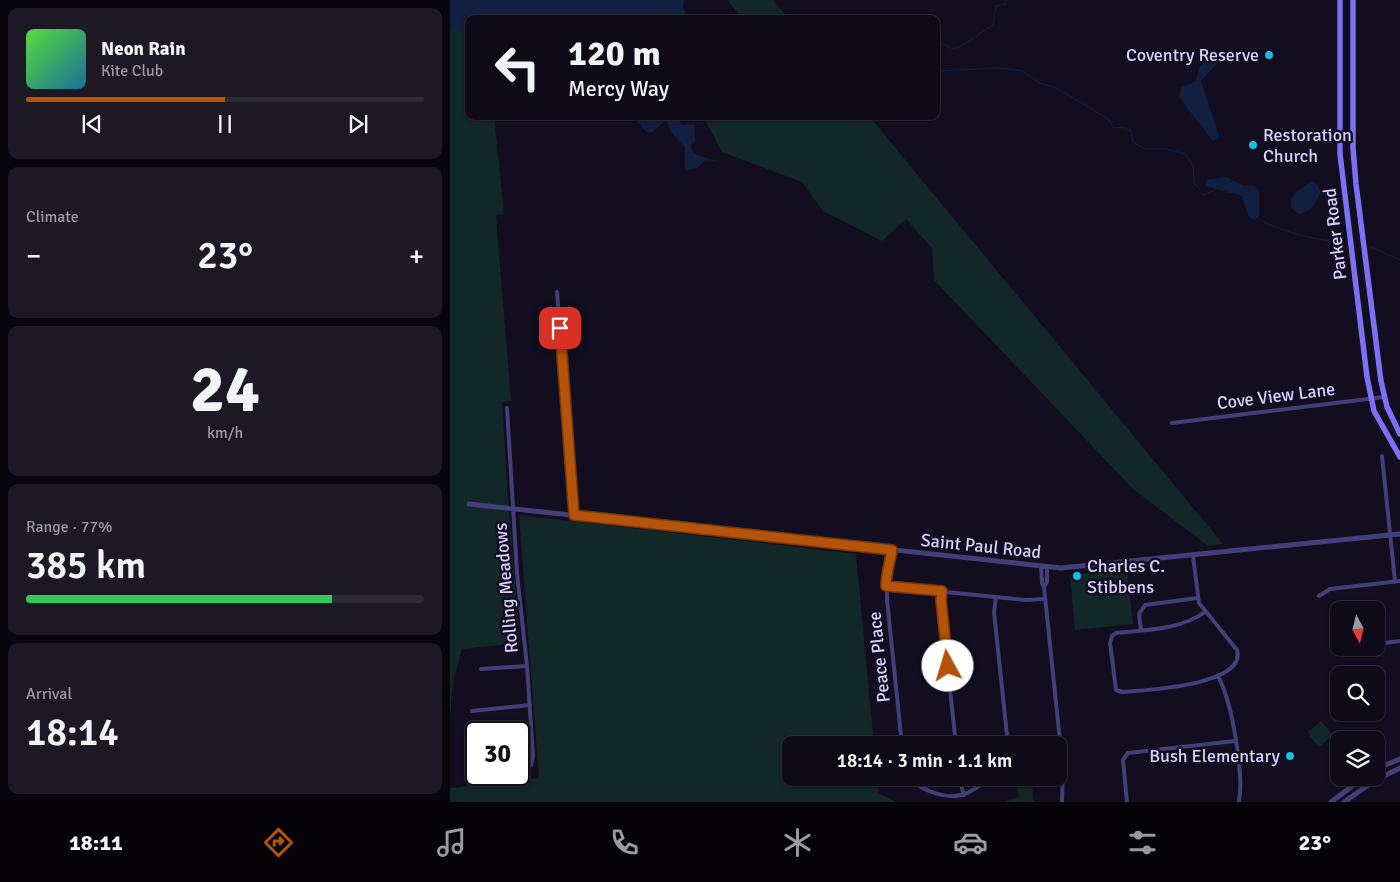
<!DOCTYPE html>
<meta charset="utf-8">
<style>
:root{--surface:#0e0a17;--page:#1c1824;--text:#f1f3f6;--muted:#9b9aa1;--line:#2e2b36;--accent:#b45309}
body{margin:0;font-family:Signika,sans-serif;background:var(--page);color:var(--text);height:100vh;display:flex;flex-direction:column;font-size:19px;white-space:nowrap}
*{box-sizing:border-box;margin:0}
p{font-size:16px;color:var(--muted)}
.icon{flex:none;width:28px;height:28px;fill:none;stroke:currentColor;stroke-width:2;stroke-linecap:round;stroke-linejoin:round}
.map{position:relative;flex:1;overflow:hidden}
.details{display:flex;flex-direction:column;gap:8px;padding:8px;background:#08060d;width:450px}
.details>*{flex:none}
.banner{position:absolute;left:15px;top:15px;width:475px;height:105px;border-radius:10px;box-shadow:0 1px 4px #0004,0 0 0 1px var(--line);background:#0e0a17;color:var(--text);overflow:hidden}
.needle{width:32px;rotate:173deg}
.controls{position:absolute;left:880px;top:601px;display:grid;gap:10px}
.controls a{display:grid;place-items:center;width:55px;height:55px;border-radius:10px;background:var(--surface);box-shadow:0 1px 4px #0004,0 0 0 1px var(--line);font-size:25px}
.speed{position:absolute;left:15px;top:721px;display:flex;gap:10px;font-size:25px;font-weight:700;text-align:center}
.speed>*{display:grid;place-content:center;width:65px;height:65px;border-radius:50%;background:var(--surface);box-shadow:0 1px 4px #0004,0 0 0 1px var(--line);line-height:1}
.speed .limit{border:2px solid #111;border-radius:8px;background:#fff;color:#111}
.pin{position:absolute;display:grid;place-items:center;width:42px;height:42px;color:#fff;margin:-21px;border-radius:10px;box-shadow:0 2px 8px #0006}
.me{position:absolute;width:55px;margin:-28px;rotate:354deg;stroke-linejoin:round;filter:drop-shadow(0 0 4px #0008)}
.turn{display:flex;align-items:center;gap:18px;height:105px;padding:0 20px;font-size:22px}
.turn .icon{width:65px;height:65px;stroke-width:2.5}
.turn b{display:block;font-size:35px;line-height:42px}
.big{font-size:38px;font-weight:600;line-height:1.1}
.details .widget{flex:1;display:flex;flex-direction:column;justify-content:center;gap:8px;min-width:0;padding:0 18px;border-radius:10px;background:var(--page)}
.details .dial{align-items:center;gap:0}
.dial b{font-size:65px;line-height:1}
.song{display:flex;align-items:center;gap:15px}
.cover{width:60px;height:60px;border-radius:8px;background:linear-gradient(135deg,hsl(110 70% 55%),hsl(200 70% 35%))}
.played{height:5px;border-radius:2px;background:linear-gradient(90deg,var(--accent) 50%,var(--line) 50%)}
.keys{display:flex;justify-content:space-around;direction:ltr}
.heat{display:flex;justify-content:space-between;align-items:center;font-size:28px;direction:ltr}
.charge{height:8px;border-radius:4px;background:linear-gradient(90deg,#34c759 77%,var(--line) 0)}
.trip{position:absolute;left:332px;top:736px;width:285px;height:50px;border-radius:10px;background:var(--surface);box-shadow:0 1px 4px #0004,0 0 0 1px var(--line);font-weight:600;line-height:50px;text-align:center}
.dock{display:flex;height:80px;justify-content:space-around;align-items:center;background:#060409;color:var(--muted)}
.dock .icon{width:35px;height:35px}
.dock .on{color:var(--accent)}
.dock b{font-size:22px;color:var(--text)}
main{display:flex;flex:1;min-height:0}
.map>svg:first-child{display:block}
</style>
<main>
<section class="details">
<div class="widget">
<div class="song"><i class="cover"></i><div><b>Neon Rain</b><p>Kite Club</p></div></div>
<div class="played"></div>
<div class="keys"><svg class="icon" aria-label="previous" viewBox="0 0 24 24"><path d="M18 5L8 12l10 7zM5 5v14"/></svg><svg class="icon" aria-label="pause" viewBox="0 0 24 24"><path d="M8 5v14M16 5v14"/></svg><svg class="icon" aria-label="next" viewBox="0 0 24 24"><path d="M6 5l10 7-10 7zM19 5v14"/></svg></div>
</div>
<div class="widget"><p>Climate</p>
<div class="heat"><a>−</a><b class="big">23°</b><a>+</a></div>
</div>
<div class="widget dial"><b>24</b><p>km/h</p></div>
<div class="widget"><p>Range · 77%</p><b class="big">385 km</b><div class="charge"></div></div>
<div class="widget"><p>Arrival</p><b class="big">18:14</b></div>
</section>
<div class="map">
<svg width="950" height="802" viewBox="0 0 950 802">
<rect width="100%" height="100%" fill="#120e1f"/>
<g fill="#122728">
<polygon points="277,0 323,0 339,19 293,19"/>
<polygon points="0,3 19,19 19,116 44,116 54,214 46,215 61,401 52,402 59,512 70,643 12,649 4,677 0,713"/>
<polygon points="253,116 419,116 773,544 758,546 683,489 484,280 482,248 456,219 432,241 373,211 352,182 272,152"/>
<polygon points="69,515 406,554 424,745 341,745 341,778 427,778 428,793 446,802 0,802 0,788 89,778"/>
<polygon points="677,569 683,624 625,630 620,575"/>
<polygon points="871,721 883,735 869,747 859,736 860,735 858,732"/>
<polygon points="565,778 581,778 584,802 554,802 569,797"/>
</g>
<g fill="#112040">
<polygon points="0,0 234,0 233,7 237,16 242,19 19,19 19,36 0,27"/>
<polygon points="766,53 770,60 751,81 770,138 763,141 729,97 731,88 746,81 749,67"/>
<polygon points="183,116 230,116 230,123 232,125 244,124 245,141 241,146 242,151 247,155 267,161 255,160 247,168 235,171 235,148 221,132 216,120 203,132 197,133"/>
<polygon points="776,177 793,185 804,186 809,190 809,216 805,220 799,217 792,196 755,186 757,180"/>
<path d="M861,182L867,185L871,192C865,203 862,212 849,214L842,209C838,194 850,189 861,182Z"/>
</g>
<g fill="none" stroke-linecap="round" stroke-linejoin="round">
<g stroke="#112040" stroke-width="1">
<polyline points="486,40 503,49 513,45 543,25 546,6 555,4 556,0"/>
<polyline points="486,71 548,68 573,71 589,83 604,87 637,106 658,119 664,128 673,127 681,131 683,142 695,149 716,149 735,154 743,166 744,183 754,195 764,190"/>
<path d="M806,217C823,230 869,241 890,242"/>
<polyline points="921,247 950,260"/>
</g>
<g stroke="#443e7a" stroke-width="4">
<polyline points="107,292 124,515"/>
<polyline points="57,408 67,573 77,666 83,756 81,765 69,767"/>
<polyline points="722,423 934,397"/>
<polyline points="932,456 945,581"/>
<polyline points="436,550 437,566 440,562 442,550"/>
<path d="M743,556L749,603L787,650C797,686 694,690 672,692L666,690L660,643L662,636L666,633C696,630 730,630 755,612"/>
<polyline points="437,566 437,600 452,745"/>
<polyline points="591,567 592,583 594,587 597,582 597,567"/>
<polyline points="436,586 576,600 595,599"/>
<polyline points="594,587 613,770 612,802"/>
<polyline points="492,591 491,607 506,745"/>
<polyline points="869,596 880,589 950,581"/>
<polyline points="546,597 544,612 558,745"/>
<polyline points="691,630 689,614 695,605 747,598"/>
<polyline points="926,644 950,641"/>
<polyline points="915,651 918,648"/>
<polyline points="31,669 77,666"/>
<path d="M768,676C782,702 794,772 789,802"/>
<polyline points="22,711 80,705"/>
<polyline points="18,772 26,771"/>
<path d="M458,778C472,790 498,802 517,793C526,789 534,782 544,778"/>
<polyline points="509,778 514,795"/>
<polyline points="677,802 673,760 678,753 785,741"/>
</g>
<g stroke="#443e7a" stroke-width="5">
<polyline points="19,504 611,568 950,534"/>
<polyline points="926,769 950,759"/>
<polyline points="881,802 913,778"/>
<polyline points="894,802 924,781 950,768"/>
</g>
<g stroke="#7d70f2" stroke-width="5.5">
<polyline points="890,0 890,154 917,377 924,411 950,457"/>
<polyline points="903,0 903,148 906,184 931,381 937,407 950,434"/>
</g>
</g>
<g fill="none" stroke-linecap="round" stroke-linejoin="round">
<g stroke="#753606" stroke-width="12">
<path id="route" d="M110,328L124,515L442,550C440,563 436,573 436,586L492,591L491,600L498,666"/>
</g>
<use href="#route" stroke="#b45309" stroke-width="9"/>
</g>
<g fill="#15bee3" stroke="#120e1f" stroke-width="2">
<circle cx="819" cy="55" r="5"/>
<circle cx="803" cy="145" r="5"/>
<circle cx="627" cy="576" r="5"/>
<circle cx="840" cy="756" r="5"/>
</g>
<g text-anchor="middle" stroke-width="5" stroke-linejoin="round" paint-order="stroke">
<g font-size="18" fill="#d8d0fb" stroke="#120e1f" text-anchor="end">
<text x="809" y="61">Coventry Reserve</text>
<text x="813" y="141" text-anchor="start">Restoration<tspan x="813" dy="21">Church</tspan></text>
<text x="637" y="572" text-anchor="start">Charles C.<tspan x="637" dy="21">Stibbens</tspan></text>
<text x="830" y="762">Bush Elementary</text>
</g>
<g font-size="18" fill="#d8d0fb" stroke="#120e1f">
<text transform="translate(885 234) rotate(-97)" y="6">Parker Road</text>
<text transform="translate(826 396) rotate(-7)" y="6">Cove View Lane</text>
<text transform="translate(531 546) rotate(6)" y="6">Saint Paul Road</text>
<text transform="translate(56 588) rotate(-95)" y="6">Rolling Meadows</text>
<text transform="translate(429 657) rotate(-96)" y="6">Peace Place</text>
</g>
</g>
</svg>
<div class="controls">
<a><svg class="needle" viewBox="-14 -14 28 28"><path d="M0-13l5 13h-10z" fill="#e53935"/><path d="M0 13l5-13h-10z" fill="#9b9aa1"/></svg></a>
<a><svg class="icon" aria-label="search" viewBox="0 0 24 24"><circle cx="10" cy="10" r="6"/><path d="M15 15l6 6"/></svg></a>
<a><svg class="icon" aria-label="layers" viewBox="0 0 24 24"><path d="M12 4l9 5-9 5-9-5zM3 14l9 5 9-5"/></svg></a>
</div>
<div class="speed"><div class="limit">30</div></div>
<div class="pin" style="left:110px;top:328px;background:#d93025"><svg class="icon" aria-label="arrive" viewBox="0 0 24 24"><path d="M6 21V4h12l-3 4 3 4H6"/></svg></div>
<svg class="me" style="left:498px;top:666px" viewBox="-20 -20 40 40"><circle r="19" fill="#fff"/><path d="M0-13L10 11 0 6-10 11z" fill="#b45309"/></svg>
<div class="trip">18:14 · 3 min · 1.1 km</div>
<div class="banner">
<div class="turn"><svg class="icon" aria-label="left" viewBox="0 0 24 24"><path d="M17 20v-9H6M10 6l-5 5 5 5"/></svg><div><b>120 m</b>Mercy Way</div></div>
</div>
</div>
</main>
<nav class="dock">
<b>18:11</b>
<svg class="icon on" aria-label="directions" viewBox="0 0 24 24"><path d="M12 3l9 9-9 9-9-9zM9 14v-3h6M13 9l2 2-2 2"/></svg>
<svg class="icon" aria-label="music" viewBox="0 0 24 24"><path d="M9 18V5l10-2v13"/><circle cx="6" cy="18" r="3"/><circle cx="16" cy="16" r="3"/></svg>
<svg class="icon" aria-label="phone" viewBox="0 0 24 24"><path d="M5 4h4l2 5-3 2q2 4 5 5l2-3 5 2v4C11 20 4 13 5 4z"/></svg>
<svg class="icon" aria-label="climate" viewBox="0 0 24 24"><path d="M12 3v18M4 7l16 10M4 17L20 7"/></svg>
<svg class="icon" aria-label="car" viewBox="0 0 24 24"><path d="M5 17H2v-5l4-1 3-4h7l3 4 3 1v5h-3M9 17h6M6 11h13"/><circle cx="7" cy="17" r="2"/><circle cx="17" cy="17" r="2"/></svg>
<svg class="icon" aria-label="filters" viewBox="0 0 24 24"><path d="M4 7h16M4 17h16"/><circle cx="9" cy="7" r="2"/><circle cx="15" cy="17" r="2"/></svg>
<b>23°</b>
</nav>
